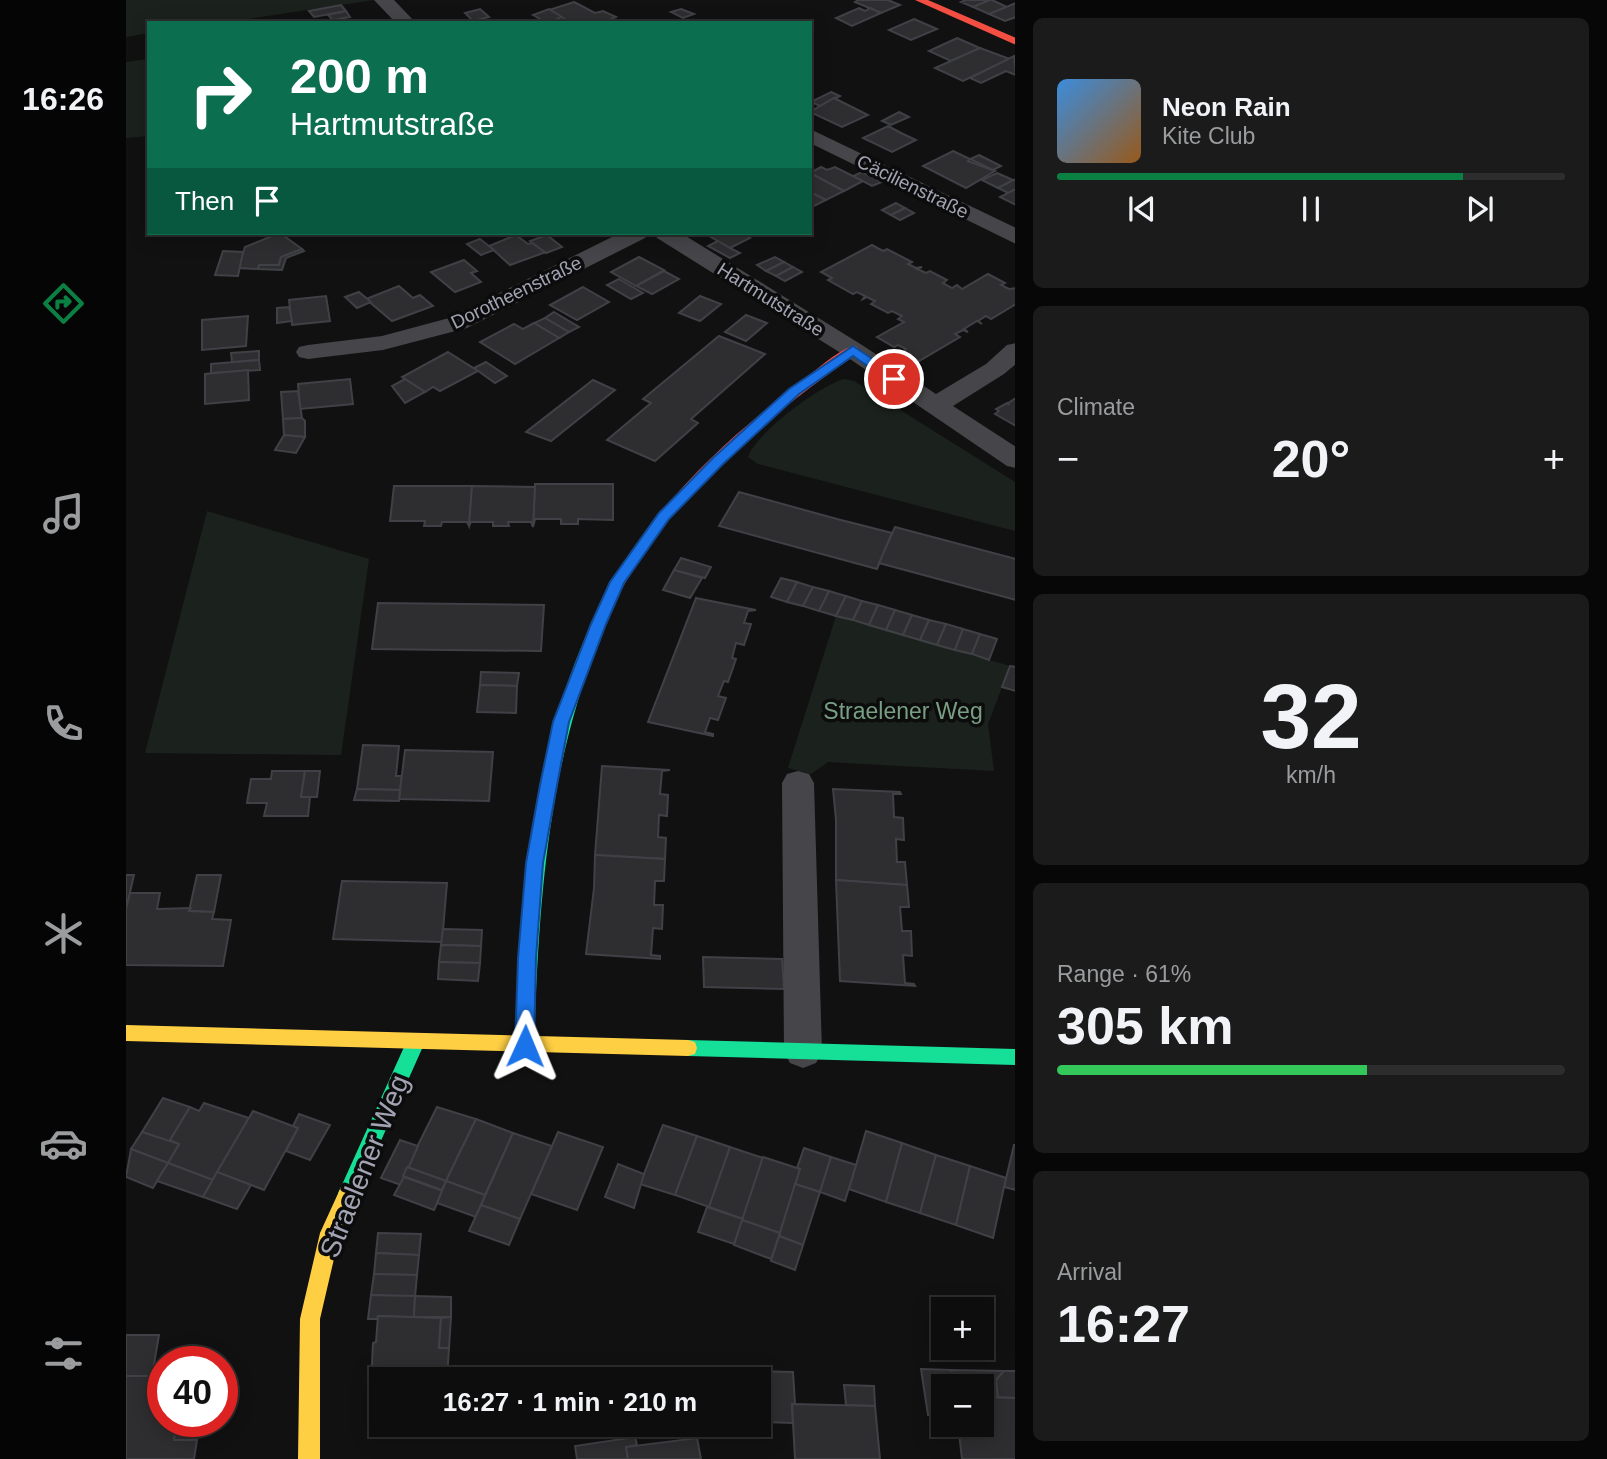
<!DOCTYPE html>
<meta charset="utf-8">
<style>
:root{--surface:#0d0d0e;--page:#1b1b1c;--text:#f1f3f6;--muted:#9a9c9e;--line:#2d2d2e;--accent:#0b8043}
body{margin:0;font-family:Arial,sans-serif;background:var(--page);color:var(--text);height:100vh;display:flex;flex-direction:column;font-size:26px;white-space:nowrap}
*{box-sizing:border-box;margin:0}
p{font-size:23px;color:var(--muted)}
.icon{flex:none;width:38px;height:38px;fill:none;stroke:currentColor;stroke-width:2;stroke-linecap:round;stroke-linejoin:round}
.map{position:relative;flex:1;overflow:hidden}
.side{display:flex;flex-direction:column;gap:18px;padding:18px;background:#070708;width:592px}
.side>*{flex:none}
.hud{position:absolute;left:21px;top:21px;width:665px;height:214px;border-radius:0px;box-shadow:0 4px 18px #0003,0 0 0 2px var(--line);background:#0b6e4f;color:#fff;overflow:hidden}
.fabs{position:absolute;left:805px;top:1297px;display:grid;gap:14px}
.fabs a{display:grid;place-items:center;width:63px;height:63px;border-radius:0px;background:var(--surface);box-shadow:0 4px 18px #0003,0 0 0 2px var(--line);font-size:35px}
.speed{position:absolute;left:21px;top:1346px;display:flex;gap:14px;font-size:35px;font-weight:700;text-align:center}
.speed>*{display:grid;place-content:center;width:91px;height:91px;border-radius:50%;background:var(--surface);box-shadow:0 4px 18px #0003,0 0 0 2px var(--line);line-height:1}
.speed .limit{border:10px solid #d22;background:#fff;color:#111}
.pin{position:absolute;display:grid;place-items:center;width:60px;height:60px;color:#fff;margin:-30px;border:4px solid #fff;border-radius:50%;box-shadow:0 2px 7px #0007}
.me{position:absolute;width:77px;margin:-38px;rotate:1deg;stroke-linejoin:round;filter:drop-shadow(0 0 5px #0008)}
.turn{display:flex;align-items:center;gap:24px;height:147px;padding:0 28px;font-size:32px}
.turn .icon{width:91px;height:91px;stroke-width:2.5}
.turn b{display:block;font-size:49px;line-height:60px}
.then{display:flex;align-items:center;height:66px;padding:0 28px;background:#0003;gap:14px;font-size:26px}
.big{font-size:52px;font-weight:700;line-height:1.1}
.side .widget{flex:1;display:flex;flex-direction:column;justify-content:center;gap:10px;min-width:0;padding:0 24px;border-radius:10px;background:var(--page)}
.side .dial{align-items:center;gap:0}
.dial b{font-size:91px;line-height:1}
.song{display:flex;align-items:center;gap:21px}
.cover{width:84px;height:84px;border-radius:10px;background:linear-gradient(135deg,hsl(210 70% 55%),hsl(30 70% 35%))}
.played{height:7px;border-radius:4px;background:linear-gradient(90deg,var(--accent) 80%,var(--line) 80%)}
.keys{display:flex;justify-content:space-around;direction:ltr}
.heat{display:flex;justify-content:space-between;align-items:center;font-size:38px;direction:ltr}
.charge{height:10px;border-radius:5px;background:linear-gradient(90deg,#34c759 61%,var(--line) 0)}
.trip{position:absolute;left:243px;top:1367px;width:402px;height:70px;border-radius:0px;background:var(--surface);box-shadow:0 4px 18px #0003,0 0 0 2px var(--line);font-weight:700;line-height:70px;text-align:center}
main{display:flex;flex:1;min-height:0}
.dock{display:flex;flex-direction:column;width:126px;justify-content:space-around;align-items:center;background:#050506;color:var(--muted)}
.dock .icon{width:49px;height:49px}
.dock .selected{color:var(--accent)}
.dock b{font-size:32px;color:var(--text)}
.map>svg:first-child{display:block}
</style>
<main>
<nav class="dock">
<b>16:26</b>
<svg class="icon selected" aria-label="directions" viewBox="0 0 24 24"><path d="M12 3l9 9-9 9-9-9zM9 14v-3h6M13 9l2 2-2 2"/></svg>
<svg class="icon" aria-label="music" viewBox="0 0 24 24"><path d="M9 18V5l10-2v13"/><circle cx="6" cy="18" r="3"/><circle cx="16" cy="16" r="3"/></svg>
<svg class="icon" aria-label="phone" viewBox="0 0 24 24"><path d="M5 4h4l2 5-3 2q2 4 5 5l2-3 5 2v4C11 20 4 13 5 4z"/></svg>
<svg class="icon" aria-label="climate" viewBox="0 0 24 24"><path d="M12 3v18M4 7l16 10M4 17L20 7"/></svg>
<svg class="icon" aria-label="car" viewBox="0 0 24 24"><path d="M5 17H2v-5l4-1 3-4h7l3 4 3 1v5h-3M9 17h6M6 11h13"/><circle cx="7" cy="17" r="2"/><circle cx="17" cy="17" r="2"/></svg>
<svg class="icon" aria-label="filters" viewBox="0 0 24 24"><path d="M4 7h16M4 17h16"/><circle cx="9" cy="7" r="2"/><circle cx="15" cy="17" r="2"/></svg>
</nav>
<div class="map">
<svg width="890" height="1459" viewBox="0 0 890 1459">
<rect width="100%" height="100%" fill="#111112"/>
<g fill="#1b221d">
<polygon points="0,0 248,0 95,23 23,23 23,33 0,37"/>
<polygon points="23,59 23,136 0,138 0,62"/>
<path d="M718,379L728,381L889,482V531L632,464L622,457C630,433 693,386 718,379Z"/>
<polygon points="81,511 243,559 215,755 19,753"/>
<polygon points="710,616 884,666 862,724 868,771 702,762 685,774 662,768"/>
</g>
<g fill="#2e2e30" stroke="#404146" stroke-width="2">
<polygon points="732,0 762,0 774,5 755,13 729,2"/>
<polygon points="840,0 864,0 847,7 835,2"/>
<polygon points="864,0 866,0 881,7 863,14 847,7"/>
<polygon points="448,2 469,13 477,11 490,17 476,23 446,23 423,10"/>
<polygon points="890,3 890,17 879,21 863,14"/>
<polygon points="215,5 220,11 188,17 183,11"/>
<polygon points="733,8 739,11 744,8 755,13 726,26 710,18"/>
<polygon points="354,9 363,17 347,21 339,13"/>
<polygon points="423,9 436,17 421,23 407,15"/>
<polygon points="555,9 568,14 557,18 545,12"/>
<polygon points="220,11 224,17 207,20 202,15"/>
<polygon points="788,19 811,29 785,40 763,30"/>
<polygon points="831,38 854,48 825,61 803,51"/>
<polygon points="854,48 884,59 837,81 809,68"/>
<polygon points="888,56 890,75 880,71 855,83 844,78"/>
<polygon points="705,92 714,96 694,106 685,102"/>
<polygon points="708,98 742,115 716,127 684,112"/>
<polygon points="773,112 783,117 765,125 756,121"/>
<polygon points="762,126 775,133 790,140 766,152 737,138"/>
<polygon points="827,151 844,159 842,161 869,171 840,188 797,166"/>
<polygon points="853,155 875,166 867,170 844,159"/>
<polygon points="695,167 701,170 709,167 737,181 718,191 684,173"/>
<polygon points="736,172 756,182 746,186 727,176"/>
<polygon points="684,173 718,191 700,200 684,192"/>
<polygon points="871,173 887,180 872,188 856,180"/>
<polygon points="890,179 890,189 882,193 872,188"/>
<polygon points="890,189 890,205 874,197"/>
<polygon points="684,192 700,200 684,208"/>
<polygon points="770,203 779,208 765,215 756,210"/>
<polygon points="779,208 788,213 774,220 765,215"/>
<polygon points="154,233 176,249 155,257 153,265 133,265 132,269 112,268 119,247"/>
<polygon points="578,233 616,233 624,238 604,248"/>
<polygon points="390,235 402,244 406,243 420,252 384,265 363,246"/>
<polygon points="421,235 436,247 420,253 404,241"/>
<polygon points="354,239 363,246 368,250 355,255 341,244"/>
<polygon points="592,241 604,248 614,253 604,258 582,246"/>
<polygon points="746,245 757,251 761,249 786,262 782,264 790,268 796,267 791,269 800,273 804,271 821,280 817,283 826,288 831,285 836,289 862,274 879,283 875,285 883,289 890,288 890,304 865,319 860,316 852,321 856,324 851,321 838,329 842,332 837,330 829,334 834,337 793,361 776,352 780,349 772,345 768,347 751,337 778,322 772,319 776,316 766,311 762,313 745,304 749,301 741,297 737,299 739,296 731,292 727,294 702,280 706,278 695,272"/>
<polygon points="176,249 178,251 160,258 156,270 132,269 133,265 153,265 155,257"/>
<polygon points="97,251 117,252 112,276 89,275"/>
<polygon points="513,257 538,270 510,286 485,272"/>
<polygon points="649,257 658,262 640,271 631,265"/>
<polygon points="338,260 351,271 345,273 355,282 329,292 305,272"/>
<polygon points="658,262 667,267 650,276 640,271"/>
<polygon points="667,267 676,272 659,281 650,276"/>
<polygon points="538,271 553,279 526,294 510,286"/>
<polygon points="493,279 517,293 505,299 481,285"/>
<polygon points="273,286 287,298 294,295 307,306 266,321 240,299"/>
<polygon points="457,287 483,302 451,320 424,305"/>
<polygon points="233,292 245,302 231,308 219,297"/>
<polygon points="200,296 204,321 166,325 163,300"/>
<polygon points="574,296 595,304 574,321 553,313"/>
<polygon points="163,307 166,321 151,323 151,308"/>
<polygon points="428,312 453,327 443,332 419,318"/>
<polygon points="620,315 641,323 620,341 599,332"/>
<polygon points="122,316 120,346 76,350 76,320"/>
<polygon points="419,318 443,332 433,338 408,323"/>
<polygon points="408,323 433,338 389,364 354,342 388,324 397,329"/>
<polygon points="593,336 639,354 565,419 572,423 529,461 481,440 525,403 517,399"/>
<polygon points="133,351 133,360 106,362 105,353"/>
<polygon points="322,352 352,371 314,391 307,387 299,392 276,377"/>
<polygon points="133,360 134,370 85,373 85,364"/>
<polygon points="360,362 381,376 369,383 348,368"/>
<polygon points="122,370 123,400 79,404 79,374"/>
<polygon points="224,379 227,404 174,409 172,384"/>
<polygon points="279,379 299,392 279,403 266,386"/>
<polygon points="467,380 489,390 425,441 400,432"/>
<polygon points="172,391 176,418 157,419 155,392"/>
<polygon points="890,398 890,426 869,414 873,411 870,409 881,403 883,405 882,403"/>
<polygon points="176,418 179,421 179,437 158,435 157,419"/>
<polygon points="158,435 179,437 170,453 149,450"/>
<polygon points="409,484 487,484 487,520 452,519 452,524 435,524 435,519 409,519 407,527"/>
<polygon points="268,486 346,486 343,526 341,522 316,522 315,526 298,526 299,521 264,521"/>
<polygon points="346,486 409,487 407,527 405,522 382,522 383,526 367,526 367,522 345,522 343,526"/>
<polygon points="613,492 711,519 766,533 751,569 593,526"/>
<polygon points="769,527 890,559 890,600 753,563"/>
<polygon points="555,558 585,567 579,578 548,570"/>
<polygon points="548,570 576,578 564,598 537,590"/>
<polygon points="655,578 671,582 661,602 645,597"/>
<polygon points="671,582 687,587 677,606 661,602"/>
<polygon points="687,587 703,591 693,611 677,606"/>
<polygon points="703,591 720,596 710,616 693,611"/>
<polygon points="720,596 736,601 727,620 710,616"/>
<polygon points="570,598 630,610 622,611 618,623 625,624 618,645 610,643 606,658 610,659 602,682 598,681 592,696 600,698 592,720 584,718 579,732 587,734 587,736 522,722"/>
<polygon points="736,601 752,605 743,625 727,620"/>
<polygon points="252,603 418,605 415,651 246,649"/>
<polygon points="752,605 769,610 760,630 743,625"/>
<polygon points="769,610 786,615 777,635 760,630"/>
<polygon points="786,615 803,620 794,640 777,635"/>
<polygon points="803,620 820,624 811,645 794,640"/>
<polygon points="820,624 837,629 829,650 811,645"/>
<polygon points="837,629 854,634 846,654 829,650"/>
<polygon points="854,634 871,639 863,660 846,654"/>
<polygon points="884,666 890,667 890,691 876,687"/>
<polygon points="355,672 393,673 391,686 354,685"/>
<polygon points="354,685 391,686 390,713 351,712"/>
<polygon points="237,745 273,746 270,776 276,776 274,790 231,789"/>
<polygon points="279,750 367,752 363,801 273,799"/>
<polygon points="476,766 544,770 536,771 534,794 542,795 541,816 533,815 532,837 540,838 539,859 469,855"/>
<polygon points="146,771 179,771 175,797 184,797 182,816 138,816 141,803 121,803 125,779 145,779"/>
<polygon points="179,771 194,771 191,797 175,797"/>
<polygon points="231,789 274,790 273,801 228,800"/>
<polygon points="707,789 774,792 775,794 767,794 768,817 777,818 778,840 770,839 771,862 779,862 781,885 710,880 710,820"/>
<polygon points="469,855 539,859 538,881 529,881 528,905 537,905 536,929 527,928 525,955 534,956 534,959 460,954 468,888"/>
<polygon points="0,875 8,875 1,905 0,905"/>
<polygon points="71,875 95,875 88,912 63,911"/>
<polygon points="710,880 781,885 783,907 774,907 776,931 785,931 786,956 777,955 779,983 788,984 789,986 714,981"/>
<polygon points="216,881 321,883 316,942 207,939"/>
<polygon points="4,893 34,893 31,909 65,908 63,911 88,912 86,919 105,920 97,966 0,965 0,909"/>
<polygon points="317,929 356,930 355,946 315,945"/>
<polygon points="315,945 355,946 354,963 313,962"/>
<polygon points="577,957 656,959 658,989 578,987"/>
<polygon points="313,962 354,963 352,981 312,979"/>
<polygon points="37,1098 64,1107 43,1142 16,1132"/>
<polygon points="78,1103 123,1118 87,1180 42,1163 53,1144 44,1140 64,1107 73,1111"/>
<polygon points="311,1107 350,1119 320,1181 281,1167"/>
<polygon points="127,1111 172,1128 138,1190 91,1172"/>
<polygon points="173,1114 204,1125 184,1160 160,1151 172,1128 167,1126"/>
<polygon points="350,1119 387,1133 359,1195 320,1181"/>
<polygon points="537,1125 571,1136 549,1195 514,1184"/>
<polygon points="740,1131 776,1143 760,1202 723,1189"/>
<polygon points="16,1132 53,1144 42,1163 5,1149"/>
<polygon points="432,1132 477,1147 451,1210 405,1194"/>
<polygon points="387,1133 426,1146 394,1219 355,1205"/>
<polygon points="571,1136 604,1147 583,1207 549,1195"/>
<polygon points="274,1140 292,1146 275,1185 255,1178"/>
<polygon points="776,1143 810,1155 794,1213 760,1202"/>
<polygon points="888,1145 890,1145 890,1190 878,1187"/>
<polygon points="604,1147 637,1158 617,1219 583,1207"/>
<polygon points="678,1148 705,1157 694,1192 669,1184 674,1169 671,1168"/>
<polygon points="5,1149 42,1163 27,1188 0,1177"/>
<polygon points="810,1155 844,1166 830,1225 794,1213"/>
<polygon points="637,1157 674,1169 654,1233 616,1220"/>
<polygon points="705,1157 730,1165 719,1201 694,1192"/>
<polygon points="42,1163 87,1180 77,1197 31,1181"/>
<polygon points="492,1164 518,1174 508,1208 479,1197"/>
<polygon points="844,1166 880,1178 867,1238 830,1225"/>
<polygon points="281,1167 320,1181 316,1190 277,1176"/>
<polygon points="91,1172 125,1185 111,1209 77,1197"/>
<polygon points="278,1177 317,1191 308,1210 268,1195"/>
<polygon points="320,1181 359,1195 350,1217 311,1203"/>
<polygon points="669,1184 694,1192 677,1245 653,1236"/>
<polygon points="355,1205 394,1219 383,1245 343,1231"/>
<polygon points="581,1207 617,1219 608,1244 572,1232"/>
<polygon points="616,1220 654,1233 645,1259 608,1245"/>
<polygon points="252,1233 295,1234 293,1255 250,1253"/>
<polygon points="653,1236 677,1245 669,1270 645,1261"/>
<polygon points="250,1253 293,1255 291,1275 248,1274"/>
<polygon points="248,1274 291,1275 289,1297 245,1295"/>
<polygon points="245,1295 289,1296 288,1317 252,1316 251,1319 242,1319"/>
<polygon points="289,1296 325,1297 325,1317 288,1317"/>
<polygon points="252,1316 315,1318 313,1348 323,1348 321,1379 256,1379 256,1406 244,1405 247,1343 250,1342"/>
<polygon points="325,1317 323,1348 313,1348 315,1318"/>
<polygon points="0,1335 33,1335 26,1376 0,1376"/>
<polygon points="795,1369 825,1370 828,1386 817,1386 817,1416 802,1415"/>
<polygon points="825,1370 878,1371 870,1380 872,1397 856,1397 856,1386 828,1386"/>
<polygon points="620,1371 667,1372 669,1404 666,1404 667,1423 634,1422 634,1379 622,1379"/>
<polygon points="878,1371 890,1371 890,1398 872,1397 870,1380"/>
<polygon points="0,1376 37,1376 37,1421 51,1421 48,1440 71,1440 68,1459 0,1459"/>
<polygon points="718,1385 748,1386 749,1406 720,1405"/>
<polygon points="856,1397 890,1398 890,1459 836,1459 832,1424 856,1424"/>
<polygon points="666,1404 749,1406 754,1459 669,1459"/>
<polygon points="256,1411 256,1424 302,1424 301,1438 253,1437"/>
<polygon points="51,1421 74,1421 71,1440 48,1440"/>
<polygon points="509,1437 511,1445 500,1447 502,1459 451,1459 449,1446"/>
<polygon points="571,1438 575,1459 502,1459 500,1447"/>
</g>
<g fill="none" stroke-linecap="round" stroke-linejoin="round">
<g fill="#46464a" fill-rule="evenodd">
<polygon points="248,0 268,0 290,23 270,23"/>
<polygon points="684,129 890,228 890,244 684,143"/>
<polygon points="494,233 522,233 519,238 341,328 257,350 182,359 173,357 170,352 173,347 182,345 256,336 323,318"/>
<polygon points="528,233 555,233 736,345 810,394 860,364 881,345 890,343 890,364 878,374 827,406 890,447 890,468 881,466 718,355 531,238"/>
<polygon points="672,771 683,774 688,783 696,1052 690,1063 677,1068 664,1063 658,1052 656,783 661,774"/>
</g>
<g fill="#16e098" fill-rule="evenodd">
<path d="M485,590L492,595C477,631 461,667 451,704C418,815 412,931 408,1046L406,1052L399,1054L392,1052L390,1046C394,931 402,815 435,704C446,666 462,631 478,595Z"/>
<polygon points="290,1034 297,1036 299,1042 229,1199 222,1202 215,1199 212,1193 215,1187 283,1036"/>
<polygon points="562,1040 890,1049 890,1065 562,1056 555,1054 553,1048 555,1042"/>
</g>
<g fill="#ffcf43" fill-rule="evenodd">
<polygon points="0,1025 562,1040 569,1042 571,1048 569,1054 562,1056 0,1041"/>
<polygon points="222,1184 229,1187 232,1193 214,1233 194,1319 194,1459 172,1459 174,1319 194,1233 215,1187"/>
</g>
<g fill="#f24e42" fill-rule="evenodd">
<polygon points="789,0 802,0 890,38 890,45"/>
<path d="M727,346L731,347V353C661,404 590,457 536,526C519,549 505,574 490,598H480L478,595C530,505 592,445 674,383C690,371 708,352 727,346Z"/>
</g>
</g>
<polygon fill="#1a73e8" stroke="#114b97" stroke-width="2" points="727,346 772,376 772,381 763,381 727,356 673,394 597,464 543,519 498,583 480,624 443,722 431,785 417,863 410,958 408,1046 405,1051 399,1054 392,1051 389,1046 392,958 400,863 414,785 427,722 465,624 484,582 533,513 587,458 663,389"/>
<g text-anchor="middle" stroke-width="7" stroke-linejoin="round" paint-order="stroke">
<g font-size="19" fill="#a2a3b3" stroke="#0c0c0d">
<text transform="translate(787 186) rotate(26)" y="7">Cäcilienstraße</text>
<text transform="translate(390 292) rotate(-26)" y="7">Dorotheenstraße</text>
<text transform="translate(645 299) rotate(32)" y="7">Hartmutstraße</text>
</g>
<g font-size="23" fill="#789f84" stroke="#0c0c0d">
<text x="777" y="719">Straelener Weg</text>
</g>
<g font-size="28" fill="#a2a3b3" stroke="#0c0c0d">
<text transform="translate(238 1166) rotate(-68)" y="10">Straelener Weg</text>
</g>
</g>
</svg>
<div class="fabs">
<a>+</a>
<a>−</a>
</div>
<div class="speed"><div class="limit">40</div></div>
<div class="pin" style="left:768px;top:379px;background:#d93025"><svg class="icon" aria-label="arrive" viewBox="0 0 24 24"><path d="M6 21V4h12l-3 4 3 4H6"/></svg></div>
<svg class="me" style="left:399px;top:1046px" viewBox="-20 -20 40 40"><path d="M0-17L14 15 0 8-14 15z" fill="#1a73e8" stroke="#fff" stroke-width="4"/></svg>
<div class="trip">16:27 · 1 min · 210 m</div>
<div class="hud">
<div class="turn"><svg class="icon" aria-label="right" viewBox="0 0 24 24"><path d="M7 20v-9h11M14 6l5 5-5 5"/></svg><div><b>200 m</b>Hartmutstraße</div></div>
<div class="then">Then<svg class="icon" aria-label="arrive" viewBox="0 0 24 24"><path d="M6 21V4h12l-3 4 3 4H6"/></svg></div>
</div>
</div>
<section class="side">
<div class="widget">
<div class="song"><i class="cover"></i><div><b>Neon Rain</b><p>Kite Club</p></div></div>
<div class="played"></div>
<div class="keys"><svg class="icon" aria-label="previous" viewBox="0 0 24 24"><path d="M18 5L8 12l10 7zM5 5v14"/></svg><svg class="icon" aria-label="pause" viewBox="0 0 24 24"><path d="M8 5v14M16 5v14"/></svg><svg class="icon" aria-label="next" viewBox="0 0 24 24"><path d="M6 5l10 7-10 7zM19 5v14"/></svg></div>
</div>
<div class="widget"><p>Climate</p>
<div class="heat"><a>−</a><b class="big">20°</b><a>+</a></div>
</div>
<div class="widget dial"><b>32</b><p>km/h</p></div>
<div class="widget"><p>Range · 61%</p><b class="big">305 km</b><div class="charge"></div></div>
<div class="widget"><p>Arrival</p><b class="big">16:27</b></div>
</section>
</main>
